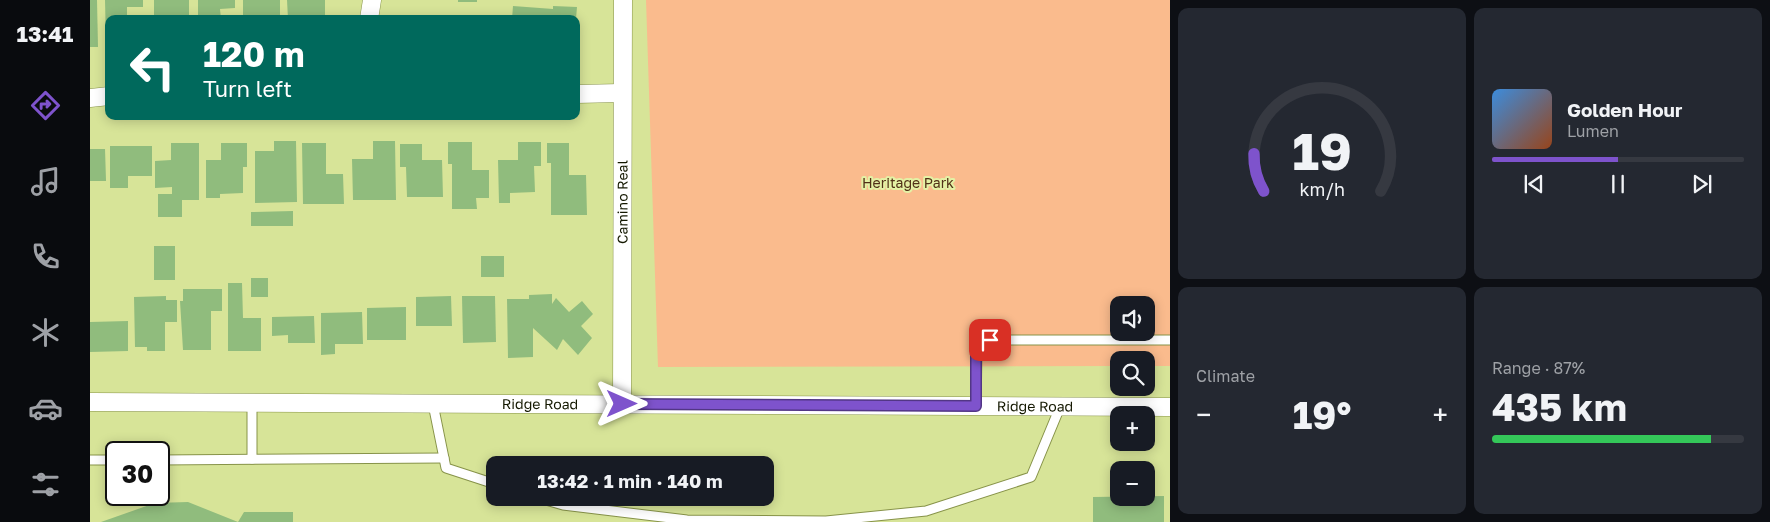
<!DOCTYPE html>
<meta charset="utf-8">
<style>
:root{--surface:#171b24;--page:#242831;--text:#f1f3f6;--muted:#9ea1a6;--line:#363941;--accent:#7e53cc}
body{margin:0;font-family:"Golos Text",sans-serif;background:var(--page);color:var(--text);height:100vh;display:flex;flex-direction:column;font-size:19px;white-space:nowrap}
*{box-sizing:border-box;margin:0}
p{font-size:16px;color:var(--muted)}
.icon{flex:none;width:28px;height:28px;fill:none;stroke:currentColor;stroke-width:2;stroke-linecap:round;stroke-linejoin:round}
.map{position:relative;flex:1;overflow:hidden}
.details{display:flex;flex-direction:column;gap:8px;padding:8px;background:#0d0f14;width:600px}
.details>*{flex:none}
.banner{position:absolute;left:15px;top:15px;width:475px;height:105px;border-radius:10px;box-shadow:0 2px 12px #0003;background:#00695c;color:#fff;overflow:hidden}
.fabs{position:absolute;left:1020px;top:296px;display:grid;gap:10px}
.fabs a{display:grid;place-items:center;width:45px;height:45px;border-radius:10px;background:var(--surface);box-shadow:0 2px 12px #0003;font-size:25px}
.speed{position:absolute;left:15px;top:441px;display:flex;gap:10px;font-size:25px;font-weight:700;text-align:center}
.speed>*{display:grid;place-content:center;width:65px;height:65px;border-radius:50%;background:var(--surface);box-shadow:0 2px 12px #0003;line-height:1}
.speed .limit{border:2px solid #111;border-radius:8px;background:#fff;color:#111}
.pin{position:absolute;display:grid;place-items:center;width:42px;height:42px;color:#fff;margin:-21px;border-radius:10px;box-shadow:0 2px 8px #0006}
.me{position:absolute;width:55px;margin:-28px;rotate:90deg;stroke-linejoin:round;filter:drop-shadow(0 0 4px #0008)}
.turn{display:flex;align-items:center;gap:18px;height:105px;padding:0 15px;font-size:22px}
.turn .icon{width:65px;height:65px;stroke-width:2.5}
.turn b{display:block;font-size:35px;line-height:42px}
.big{font-size:38px;font-weight:700;line-height:1.1}
.details .widget{flex:1;display:flex;flex-direction:column;justify-content:center;gap:8px;min-width:0;padding:0 18px;border-radius:10px;background:var(--page)}
.details .dial{align-items:center;gap:0}
.dial svg{height:130px;overflow:visible;fill:none;stroke:var(--line);stroke-width:7;stroke-linecap:round;text-anchor:middle}
.dial text{fill:var(--text);stroke:none}
.song{display:flex;align-items:center;gap:15px}
.cover{width:60px;height:60px;border-radius:8px;background:linear-gradient(135deg,hsl(210 70% 55%),hsl(20 70% 35%))}
.played{height:5px;border-radius:2px;background:linear-gradient(90deg,var(--accent) 50%,var(--line) 50%)}
.keys{display:flex;justify-content:space-around;direction:ltr}
.heat{display:flex;justify-content:space-between;align-items:center;font-size:28px;direction:ltr}
.charge{height:8px;border-radius:4px;background:linear-gradient(90deg,#34c759 87%,var(--line) 0)}
.details .tiles{flex:1;display:grid;gap:8px;grid-template-columns:repeat(2,1fr)}
.trip{position:absolute;left:396px;top:456px;width:288px;height:50px;border-radius:10px;background:var(--surface);box-shadow:0 2px 12px #0003;font-weight:700;line-height:50px;text-align:center}
main{display:flex;flex:1;min-height:0}
.tabs{display:flex;flex-direction:column;width:90px;justify-content:space-around;align-items:center;background:#090b0e;color:var(--muted)}
.tabs .icon{width:35px;height:35px}
.tabs .active{color:var(--accent)}
.tabs b{font-size:22px;color:var(--text)}
.map>svg:first-child{display:block}
</style>
<main>
<nav class="tabs">
<b>13:41</b>
<svg class="icon active" aria-label="directions" viewBox="0 0 24 24"><path d="M12 3l9 9-9 9-9-9zM9 14v-3h6M13 9l2 2-2 2"/></svg>
<svg class="icon" aria-label="music" viewBox="0 0 24 24"><path d="M9 18V5l10-2v13"/><circle cx="6" cy="18" r="3"/><circle cx="16" cy="16" r="3"/></svg>
<svg class="icon" aria-label="phone" viewBox="0 0 24 24"><path d="M5 4h4l2 5-3 2q2 4 5 5l2-3 5 2v4C11 20 4 13 5 4z"/></svg>
<svg class="icon" aria-label="climate" viewBox="0 0 24 24"><path d="M12 3v18M4 7l16 10M4 17L20 7"/></svg>
<svg class="icon" aria-label="car" viewBox="0 0 24 24"><path d="M5 17H2v-5l4-1 3-4h7l3 4 3 1v5h-3M9 17h6M6 11h13"/><circle cx="7" cy="17" r="2"/><circle cx="17" cy="17" r="2"/></svg>
<svg class="icon" aria-label="filters" viewBox="0 0 24 24"><path d="M4 7h16M4 17h16"/><circle cx="9" cy="7" r="2"/><circle cx="15" cy="17" r="2"/></svg>
</nav>
<div class="map">
<svg width="1080" height="522" viewBox="0 0 1080 522">
<rect width="100%" height="100%" fill="#d7e498"/>
<path fill="#fabb8d" fill-rule="evenodd" d="M556,0H1080V366H1056V360H1029V366L568,367ZM1029,305H1056V332H1029Z"/>
<g fill="#90bc7d">
<polygon points="0,0 7,0 8,47 0,47"/>
<polygon points="15,0 53,0 53,7 37,7 37,19 19,19 19,44 16,44"/>
<rect x="64" y="0" width="35" height="19"/>
<polygon points="108,0 145,0 145,8 130,9 131,19 108,19"/>
<polygon points="153,0 190,0 190,19 153,16"/>
<polygon points="197,0 235,0 235,19 198,19"/>
<rect x="368" y="0" width="19" height="2"/>
<polygon points="423,6 463,9 463,6 487,7 486,19 422,19"/>
<rect x="326" y="15" width="20" height="4"/>
<polygon points="184,141 206,141 207,202 165,203 165,151 184,151"/>
<polygon points="283,141 305,141 306,200 263,200 262,159 283,159"/>
<polygon points="358,142 382,142 382,170 399,170 399,198 386,198 387,209 362,209 362,164 358,164"/>
<polygon points="428,142 451,142 451,166 444,166 445,192 420,193 420,203 409,203 408,160 428,160"/>
<polygon points="81,143 109,143 109,200 92,200 92,217 68,217 68,194 82,194 82,187 65,188 65,161 81,160"/>
<polygon points="131,143 157,143 157,167 153,167 153,193 130,194 130,198 116,198 116,160 131,160"/>
<polygon points="212,143 236,143 236,174 253,174 254,204 213,204"/>
<polygon points="457,143 479,143 479,175 496,175 497,215 461,215 461,163 457,163"/>
<polygon points="310,144 332,144 332,160 352,160 353,197 317,197 316,167 310,167"/>
<polygon points="20,146 62,146 62,176 38,176 38,188 20,188"/>
<polygon points="0,149 15,149 16,181 0,181"/>
<polygon points="203,211 203,226 161,226 161,212"/>
<rect x="64" y="246" width="21" height="34"/>
<rect x="391" y="256" width="23" height="21"/>
<rect x="161" y="278" width="17" height="19"/>
<polygon points="138,283 152,283 153,318 171,318 171,351 138,351"/>
<polygon points="93,289 132,289 132,311 121,311 121,350 93,350 90,301 93,301"/>
<polygon points="462,294 462,304 466,298 479,312 492,301 503,314 491,326 502,338 488,355 473,339 467,350 443,328 443,357 418,358 417,299 439,299 439,295"/>
<polygon points="76,296 76,300 87,300 87,322 75,322 75,351 57,351 57,347 45,347 44,297"/>
<polygon points="361,296 362,326 326,326 326,297"/>
<polygon points="372,296 405,296 406,342 373,343"/>
<polygon points="316,307 316,340 277,340 277,308"/>
<polygon points="272,312 273,344 245,344 245,354 231,355 231,313"/>
<polygon points="224,316 225,343 198,343 198,335 182,336 182,317"/>
<polygon points="38,321 38,351 0,352 0,322"/>
<polygon points="1074,496 1074,522 1003,522 1003,497"/>
<polygon points="98,502 148,522 154,512 203,512 203,522 11,522 65,503"/>
</g>
<g fill="none" stroke-linecap="round" stroke-linejoin="round">
<g stroke="#879349" stroke-width="11">
<g id="service">
<polyline points="162,403 162,459"/>
<polyline points="343,404 356,468 405,484"/>
<polyline points="886,406 887,354 900,340 1080,340"/>
<polyline points="0,460 26,460"/>
<polyline points="69,460 354,458"/>
<polyline points="449,498 473,505 597,520 736,521 836,511 941,477 970,407"/>
</g>
</g>
<g stroke="#879349" stroke-width="19">
<g id="minor">
<polyline points="279,19 282,0"/>
<polyline points="486,94 531,93"/>
<polyline points="0,98 19,96"/>
<path id="s1" d="M0,402L1080,407"/>
<path id="s2" d="M532,404L533,0"/>
</g>
</g>
<use href="#service" stroke="#fff" stroke-width="9"/>
<use href="#minor" stroke="#fff" stroke-width="18"/>
</g>
<g fill="none" stroke-linecap="round" stroke-linejoin="round">
<g stroke="#523685" stroke-width="12">
<polyline id="route" points="532,404 886,406 886,354 900,340"/>
</g>
<use href="#route" stroke="#7e53cc" stroke-width="9"/>
</g>
<g text-anchor="middle" stroke-width="4" stroke-linejoin="round" paint-order="stroke">
<g font-size="14" fill="#513017" stroke="#e4f1a5">
<text x="818" y="188">Heritage Park</text>
</g>
<g font-size="14" fill="#141800" stroke="#e4f1a5">
<text dy="5" stroke="none"><textPath href="#s2" startOffset="202">Camino Real</textPath></text>
<text dy="5" stroke="none"><textPath href="#s1" startOffset="450">Ridge Road</textPath></text>
<text dy="5" stroke="none"><textPath href="#s1" startOffset="945">Ridge Road</textPath></text>
</g>
</g>
</svg>
<div class="fabs">
<a><svg class="icon" aria-label="sound" viewBox="0 0 24 24"><path d="M4 9h4l5-4v14l-5-4H4zM17 9q2 3 0 6"/></svg></a>
<a><svg class="icon" aria-label="search" viewBox="0 0 24 24"><circle cx="10" cy="10" r="6"/><path d="M15 15l6 6"/></svg></a>
<a>+</a>
<a>−</a>
</div>
<div class="speed"><div class="limit">30</div></div>
<div class="pin" style="left:900px;top:340px;background:#d93025"><svg class="icon" aria-label="arrive" viewBox="0 0 24 24"><path d="M6 21V4h12l-3 4 3 4H6"/></svg></div>
<svg class="me" style="left:532px;top:404px" viewBox="-20 -20 40 40"><path d="M0-17L14 15 0 8-14 15z" fill="#7e53cc" stroke="#fff" stroke-width="4"/></svg>
<div class="trip">13:42 · 1 min · 140 m</div>
<div class="banner">
<div class="turn"><svg class="icon" aria-label="left" viewBox="0 0 24 24"><path d="M17 20v-9H6M10 6l-5 5 5 5"/></svg><div><b>120 m</b>Turn left</div></div>
</div>
</div>
<section class="details">
<div class="tiles">
<div class="widget dial"><svg viewBox="0 0 100 80">
<path d="M14 69A42 42 0 1 1 86 69"/>
<path d="M14 69A42 42 0 0 1 8 46" stroke="#7e53cc"/>
<text x="50" y="56" font-size="32" font-weight="700">19</text>
<text x="50" y="72" font-size="11">km/h</text>
</svg></div>
<div class="widget">
<div class="song"><i class="cover"></i><div><b>Golden Hour</b><p>Lumen</p></div></div>
<div class="played"></div>
<div class="keys"><svg class="icon" aria-label="previous" viewBox="0 0 24 24"><path d="M18 5L8 12l10 7zM5 5v14"/></svg><svg class="icon" aria-label="pause" viewBox="0 0 24 24"><path d="M8 5v14M16 5v14"/></svg><svg class="icon" aria-label="next" viewBox="0 0 24 24"><path d="M6 5l10 7-10 7zM19 5v14"/></svg></div>
</div>
<div class="widget"><p>Climate</p>
<div class="heat"><a>−</a><b class="big">19°</b><a>+</a></div>
</div>
<div class="widget"><p>Range · 87%</p><b class="big">435 km</b><div class="charge"></div></div>
</div>
</section>
</main>
